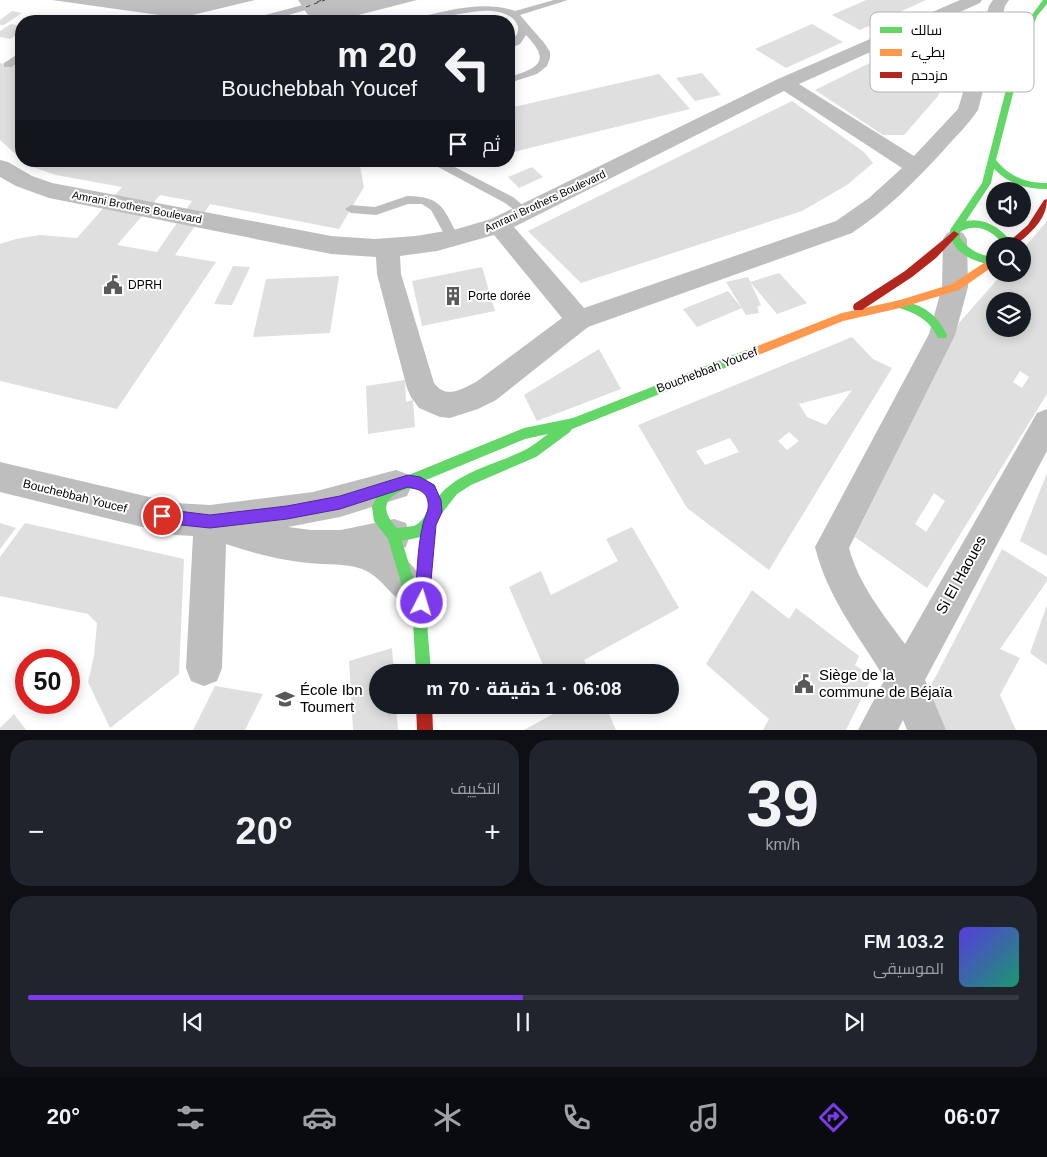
<!DOCTYPE html>
<html lang="ar">
<meta charset="utf-8">
<style>
:root{--surface:#171b24;--page:#20242c;--text:#f1f3f6;--muted:#9ea1a6;--line:#363941;--accent:#7c3aed}
body{margin:0;font-family:Helvetica,Cairo,sans-serif;background:var(--page);color:var(--text);direction:rtl;height:100vh;display:flex;flex-direction:column;font-size:19px;white-space:nowrap}
*{box-sizing:border-box;margin:0}
p{font-size:16px;color:var(--muted)}
.icon{flex:none;width:28px;height:28px;fill:none;stroke:currentColor;stroke-width:2;stroke-linecap:round;stroke-linejoin:round}
.map{position:relative;height:730px;overflow:hidden;direction:ltr}
.panel{display:flex;flex-direction:column;gap:10px;padding:10px;background:#0d0f14;flex:1}
.panel>*{flex:none}
.guide{position:absolute;left:15px;top:15px;width:500px;height:152px;border-radius:20px;box-shadow:0 2px 12px #0003;direction:rtl;background:#171b24;color:var(--text);overflow:hidden}
.buttons{position:absolute;left:986px;top:182px;display:grid;gap:10px}
.buttons a{display:grid;place-items:center;width:45px;height:45px;border-radius:50%;background:var(--surface);box-shadow:0 2px 12px #0003;font-size:25px}
.speed{position:absolute;left:15px;top:649px;display:flex;gap:10px;font-size:25px;font-weight:700;text-align:center}
.speed>*{display:grid;place-content:center;width:65px;height:65px;border-radius:50%;background:var(--surface);box-shadow:0 2px 12px #0003;line-height:1}
.speed .limit{border:8px solid #d22;background:#fff;color:#111}
.pin{position:absolute;display:grid;place-items:center;width:42px;height:42px;color:#fff;margin:-21px;border:2px solid #fff;border-radius:50%;box-shadow:0 1px 5px #0007}
.me{position:absolute;width:55px;margin:-28px;rotate:5deg;stroke-linejoin:round;filter:drop-shadow(0 0 4px #0008)}
.turn{display:flex;align-items:center;gap:18px;height:105px;padding:0 15px;font-size:22px}
.turn .icon{width:65px;height:65px;stroke-width:2.5}
.turn b{display:block;font-size:35px;line-height:42px}
.then{display:flex;align-items:center;height:48px;padding:0 15px;background:#0003;gap:10px;font-size:19px}
.big{font-size:38px;font-weight:700;line-height:1.1}
.panel .tile{flex:1;display:flex;flex-direction:column;justify-content:center;gap:8px;min-width:0;padding:0 18px;border-radius:20px;background:var(--page)}
.panel .dial{align-items:center;gap:0}
.dial b{font-size:65px;line-height:1}
.song{display:flex;align-items:center;gap:15px}
.cover{width:60px;height:60px;border-radius:8px;background:linear-gradient(135deg,hsl(250 70% 55%),hsl(160 70% 35%))}
.played{height:5px;border-radius:2px;background:linear-gradient(90deg,var(--accent) 50%,var(--line) 50%)}
.keys{display:flex;justify-content:space-around;direction:ltr}
.heat{display:flex;justify-content:space-between;align-items:center;font-size:28px;direction:ltr}
.panel .tiles{flex:1;display:grid;gap:10px;grid-template-columns:1fr 1fr}
.tile:last-child{grid-column:span 2}
.trip{position:absolute;left:369px;top:664px;width:310px;height:50px;border-radius:25px;background:var(--surface);box-shadow:0 2px 12px #0003;font-weight:700;line-height:50px;text-align:center;direction:rtl}
.tabs{display:flex;height:80px;justify-content:space-around;align-items:center;background:#090b0e;color:var(--muted)}
.tabs .icon{width:35px;height:35px}
.tabs .active{color:var(--accent)}
.tabs b{font-size:22px;color:var(--text)}
.map>svg:first-child{display:block}
</style>
<div class="map">
<svg width="1047" height="730" viewBox="0 0 1047 730">
<rect width="100%" height="100%" fill="#fff"/>
<g fill="#bfbfbf">
<polygon points="52,0 255,0 180,18"/>
<polygon points="298,0 417,0 335,21 312,21"/>
</g>
<g fill="none" stroke-linecap="round" stroke-linejoin="round">
<g stroke="#444" stroke-width="1" stroke-dasharray="4.5 4" stroke-linecap="butt">
<polyline points="317,2 322,0"/>
<polyline points="306,7 325,0"/>
</g>
</g>
<g fill="#dfdfdf" fill-rule="evenodd">
<polygon points="866,0 926,0 860,30 832,15"/>
<polygon points="12,11 22,13 4,25 0,25 0,20"/>
<polygon points="959,19 969,24 938,96 904,135 883,135 815,90"/>
<polygon points="11,24 21,26 21,32 10,39 0,37 0,31"/>
<polygon points="812,24 843,42 786,68 755,49"/>
<polygon points="0,63 21,67 21,159 0,140"/>
<polygon points="702,73 721,95 695,101 676,78"/>
<polygon points="659,74 690,109 509,153 509,108"/>
<polygon points="792,101 864,152 873,163 847,185 802,211 581,283 528,231"/>
<path d="M24,161H359L364,187L339,229L210,204L175,255L216,262L117,409L0,381V244L16,239L40,235L77,238L122,187L56,175L33,167ZM160,195L192,201L157,252L117,245Z"/>
<polygon points="532,167 543,177 519,188 508,177"/>
<path d="M1047,221V394L927,588L855,537L959,323L1002,274H1022V250ZM995,301H1022V329H995ZM1020,371L1029,377L1022,388L1013,382ZM934,493L945,501L926,532L915,524Z"/>
<polygon points="233,266 250,267 232,305 214,304"/>
<polygon points="482,267 495,311 422,326 412,281"/>
<polygon points="779,273 807,303 777,314 750,282"/>
<polygon points="339,276 330,333 253,337 266,279"/>
<polygon points="748,277 761,305 757,307 759,313 746,315 726,282"/>
<polygon points="728,291 742,308 697,327 683,309"/>
<path d="M852,337L873,359L892,368L769,570L687,508L638,425ZM852,390L826,425L807,417L799,404ZM789,432L799,441L787,450L778,441ZM730,438L739,452L705,465L696,451Z"/>
<polygon points="599,349 621,389 537,421 524,395"/>
<polygon points="405,380 406,402 413,400 415,427 368,434 366,386"/>
<polygon points="1047,473 1047,556 1020,541"/>
<polygon points="0,523 16,528 0,549"/>
<polygon points="25,523 184,559 179,674 110,728 88,682 94,656 97,623 88,614 0,596 0,557"/>
<polygon points="632,527 679,608 584,660 590,672 546,672 509,587 541,571 551,595 618,561 606,539"/>
<polygon points="1002,549 1047,577 1047,581 1000,649 1020,658 1000,695 1016,730 937,730 924,699"/>
<polygon points="752,590 789,619 796,608 859,656 855,665 872,677 846,730 763,730 769,719 706,664"/>
<polygon points="1047,605 1047,665 1030,653"/>
<polygon points="392,648 394,672 378,672 378,705 396,705 398,730 353,730 349,661"/>
<polygon points="215,686 263,694 245,730 193,730"/>
<polygon points="561,705 605,705 616,730 524,730 562,709"/>
<polygon points="14,714 26,730 0,730 0,728"/>
</g>
<g fill="none" stroke-linecap="round" stroke-linejoin="round">
<g fill="#bebebe" fill-rule="evenodd">
<path d="M554,0H568L520,15L545,44L550,52V58L547,66L537,74L509,83V77C538,68 552,62 526,35L520,44L509,49V42C515,38 519,34 518,27C517,23 515,20 511,17C484,0 442,23 411,21L413,19C444,11 485,0 515,11Z"/>
<polygon points="303,5 306,6 306,10 267,21 255,21 265,15"/>
<polygon points="21,52 21,60 12,67 4,67 4,63"/>
<polygon points="427,161 443,161 513,197 531,212 529,215 521,215 505,203"/>
<path d="M407,196C443,196 444,210 459,238L458,241H448L431,210L422,204H408L376,215L351,213L345,209L351,205L375,207Z"/>
</g>
<g fill="#bebebe" fill-rule="evenodd">
<path d="M960,0H982L980,3L799,84L914,156L958,109L989,6L993,0H1009L1005,6L978,110C968,125 955,137 943,151C915,181 887,210 852,233L588,327L496,400L478,409L450,418L440,417L419,408L411,397L407,388L377,274L376,257L331,254L49,198L16,186L0,177V160L8,162L32,176L52,183L331,236L375,239L416,236L457,229L491,219L778,79ZM784,91L902,168L869,198L836,221L584,308L514,227ZM494,235L562,318L476,382C460,390 446,399 434,383L401,274L400,256L437,251Z"/>
<path d="M955,230L963,233L967,239L968,287L955,335L849,548C859,585 883,614 905,644L1037,413L1047,409V451L925,680L946,730H907L903,720L898,730H858L885,679C858,634 828,599 815,547L929,334L942,287L943,239L947,233Z"/>
<path d="M0,462L175,503L210,505L313,492L396,470L407,474L412,485L407,496L340,517L288,527L311,530H341L394,519L406,523L410,535L406,547L395,551C410,561 420,573 427,589L422,601L410,606C390,598 383,577 362,569C344,563 327,565 308,563C280,560 252,553 226,544L222,668L217,681L204,686L191,681L186,668L193,536L175,535L0,492Z"/>
</g>
<g fill="#63d668" fill-rule="evenodd">
<path d="M1043,0H1047V4L1037,16L1025,47L996,160C1010,177 1026,183 1047,183V189C1026,189 1009,184 994,169L991,183L966,221C986,217 1004,230 1014,246H1004C994,231 977,222 960,232V238C969,250 980,256 995,257V265C975,263 950,253 950,230L982,183L1017,47L1031,16Z"/>
<path d="M900,300C923,305 937,314 947,335L946,338H938C929,319 916,313 896,307L895,304L896,301Z"/>
<path d="M746,350L750,352L752,355L750,358L572,429L570,432L536,457L471,485L457,494L439,517L435,524L427,623L431,672H416L413,623L388,539L374,521L372,507L379,492L389,483L524,428L573,418ZM548,434C541,439 533,446 525,450C497,464 459,471 439,496L435,485L426,480L525,439ZM407,489C411,489 416,488 419,489C436,495 428,518 416,525C411,527 403,527 397,528C380,510 383,497 407,489ZM421,537L416,587L402,541Z"/>
</g>
<polygon fill="#ff974d" fill-rule="evenodd" points="993,257 995,258 995,265 959,290 900,308 843,321 746,360 742,358 740,355 742,352 842,313 900,300 952,284"/>
<g fill="#b3261e" fill-rule="evenodd">
<path d="M1047,199C1047,220 1030,233 1015,246H1004L1028,225L1044,200Z"/>
<polygon points="954,231 959,234 957,236 936,258 912,277 862,310 854,310 853,307 854,304 905,271"/>
<polygon points="416,705 432,705 433,730 417,730"/>
</g>
</g>
<path fill="#7c3aed" stroke="#51269a" d="M408,475L420,477L434,485L441,500L442,512L436,525L429,603L427,608L422,610L417,608L415,603C417,578 417,548 423,524C425,515 431,509 427,498C424,490 416,489 408,487L340,509L287,519L210,528L162,523L157,521L155,516L157,511L162,509L210,515L287,506L340,496Z"/>
<defs>
<g id="civic-bare" transform="scale(1.5)"><path d="M-.6-6.5H3V-4.5H.6V-3L4-1V1h2V6H-6V1h2V-1L-.6-3ZM-1.2 2.5V6h2.4V2.5Z" fill="#595959" stroke="#fff" stroke-width="2.5" paint-order="stroke"/></g>
<g id="building-bare" transform="scale(1.5)"><path d="M-4-6H4V6H1V3H-1V6H-4ZM-2.5-4.3h1.7v1.8h-1.7ZM.8-4.3h1.7v1.8H.8ZM-2.5-1h1.7V.8h-1.7ZM.8-1h1.7V.8H.8Z" fill="#595959" stroke="#fff" stroke-width="2.5" paint-order="stroke"/></g>
<g id="school-bare" transform="scale(1.5)"><path d="M0-5L7-2L0 1L-7-2ZM-4 1L0 2.5L4 1V4Q0 6-4 4Z" fill="#595959" stroke="#fff" stroke-width="2.5" paint-order="stroke"/></g>
</defs>
<g fill-rule="evenodd">
<use href="#civic-bare" x="113" y="285"/>
<use href="#building-bare" x="453" y="296"/>
<use href="#civic-bare" x="804" y="684"/>
<use href="#school-bare" x="285" y="699"/>
</g>
<g text-anchor="middle" stroke-width="4" stroke-linejoin="round" paint-order="stroke">
<g font-size="11" fill="#000" stroke="#fff">
<text transform="translate(545 201) rotate(-25)" y="4">Amrani Brothers Boulevard</text>
<text transform="translate(137 207) rotate(11)" y="4">Amrani Brothers Boulevard</text>
</g>
<g font-size="12" fill="#000" stroke="#fff" text-anchor="start">
<text x="128" y="289">DPRH</text>
<text x="468" y="300">Porte dorée</text>
</g>
<g font-size="12" fill="#000" stroke="#fff">
<text transform="translate(707 370) rotate(-21)" y="4">Bouchebbah Youcef</text>
<text transform="translate(75 496) rotate(14)" y="4">Bouchebbah Youcef</text>
</g>
<g font-size="15" fill="#000" stroke="#fff">
<text transform="translate(961 575) rotate(-61)" y="5">Si El Haoues</text>
</g>
<g font-size="15" fill="#000" stroke="#fff" text-anchor="start">
<text x="819" y="680">Siège de la<tspan x="819" dy="17">commune de Béjaïa</tspan></text>
<text x="300" y="695">École Ibn<tspan x="300" dy="17">Toumert</tspan></text>
</g>
</g>
<rect x="870" y="12" width="164" height="80" rx="8" fill="#fff" stroke="#b2b2b2" stroke-width="1"/>
<rect x="880" y="27" width="22" height="6" fill="#63d668"/>
<rect x="880" y="49" width="22" height="7" fill="#ff974d"/>
<rect x="880" y="72" width="22" height="6" fill="#b3261e"/>
<g font-size="14" fill="#000">
<text x="911" y="35">سالك</text>
<text x="911" y="57">بطيء</text>
<text x="911" y="80">مزدحم</text>
</g>
</svg>
<div class="buttons">
<a><svg class="icon" aria-label="sound" viewBox="0 0 24 24"><path d="M4 9h4l5-4v14l-5-4H4zM17 9q2 3 0 6"/></svg></a>
<a><svg class="icon" aria-label="search" viewBox="0 0 24 24"><circle cx="10" cy="10" r="6"/><path d="M15 15l6 6"/></svg></a>
<a><svg class="icon" aria-label="layers" viewBox="0 0 24 24"><path d="M12 4l9 5-9 5-9-5zM3 14l9 5 9-5"/></svg></a>
</div>
<div class="speed"><div class="limit">50</div></div>
<div class="pin" style="left:162px;top:516px;background:#d93025"><svg class="icon" aria-label="arrive" viewBox="0 0 24 24"><path d="M6 21V4h12l-3 4 3 4H6"/></svg></div>
<svg class="me" style="left:422px;top:603px" viewBox="-20 -20 40 40"><circle r="17" fill="#7c3aed" stroke="#fff" stroke-width="3"/><path d="M0-11L8 9 0 5-8 9z" fill="#fff"/></svg>
<div class="trip">06:08 · 1 دقيقة · 70 m</div>
<div class="guide">
<div class="turn"><svg class="icon" aria-label="left" viewBox="0 0 24 24"><path d="M17 20v-9H6M10 6l-5 5 5 5"/></svg><div><b>20 m</b>Bouchebbah Youcef</div></div>
<div class="then">ثم<svg class="icon" aria-label="arrive" viewBox="0 0 24 24"><path d="M6 21V4h12l-3 4 3 4H6"/></svg></div>
</div>
</div>
<section class="panel">
<div class="tiles">
<div class="tile dial"><b>39</b><p>km/h</p></div>
<div class="tile"><p>التكييف</p>
<div class="heat"><a>−</a><b class="big">20°</b><a>+</a></div>
</div>
<div class="tile">
<div class="song"><i class="cover"></i><div><b>103.2 FM</b><p>الموسيقى</p></div></div>
<div class="played"></div>
<div class="keys"><svg class="icon" aria-label="previous" viewBox="0 0 24 24"><path d="M18 5L8 12l10 7zM5 5v14"/></svg><svg class="icon" aria-label="pause" viewBox="0 0 24 24"><path d="M8 5v14M16 5v14"/></svg><svg class="icon" aria-label="next" viewBox="0 0 24 24"><path d="M6 5l10 7-10 7zM19 5v14"/></svg></div>
</div>
</div>
</section>
<nav class="tabs">
<b>06:07</b>
<svg class="icon active" aria-label="directions" viewBox="0 0 24 24"><path d="M12 3l9 9-9 9-9-9zM9 14v-3h6M13 9l2 2-2 2"/></svg>
<svg class="icon" aria-label="music" viewBox="0 0 24 24"><path d="M9 18V5l10-2v13"/><circle cx="6" cy="18" r="3"/><circle cx="16" cy="16" r="3"/></svg>
<svg class="icon" aria-label="phone" viewBox="0 0 24 24"><path d="M5 4h4l2 5-3 2q2 4 5 5l2-3 5 2v4C11 20 4 13 5 4z"/></svg>
<svg class="icon" aria-label="climate" viewBox="0 0 24 24"><path d="M12 3v18M4 7l16 10M4 17L20 7"/></svg>
<svg class="icon" aria-label="car" viewBox="0 0 24 24"><path d="M5 17H2v-5l4-1 3-4h7l3 4 3 1v5h-3M9 17h6M6 11h13"/><circle cx="7" cy="17" r="2"/><circle cx="17" cy="17" r="2"/></svg>
<svg class="icon" aria-label="filters" viewBox="0 0 24 24"><path d="M4 7h16M4 17h16"/><circle cx="9" cy="7" r="2"/><circle cx="15" cy="17" r="2"/></svg>
<b>20°</b>
</nav>
